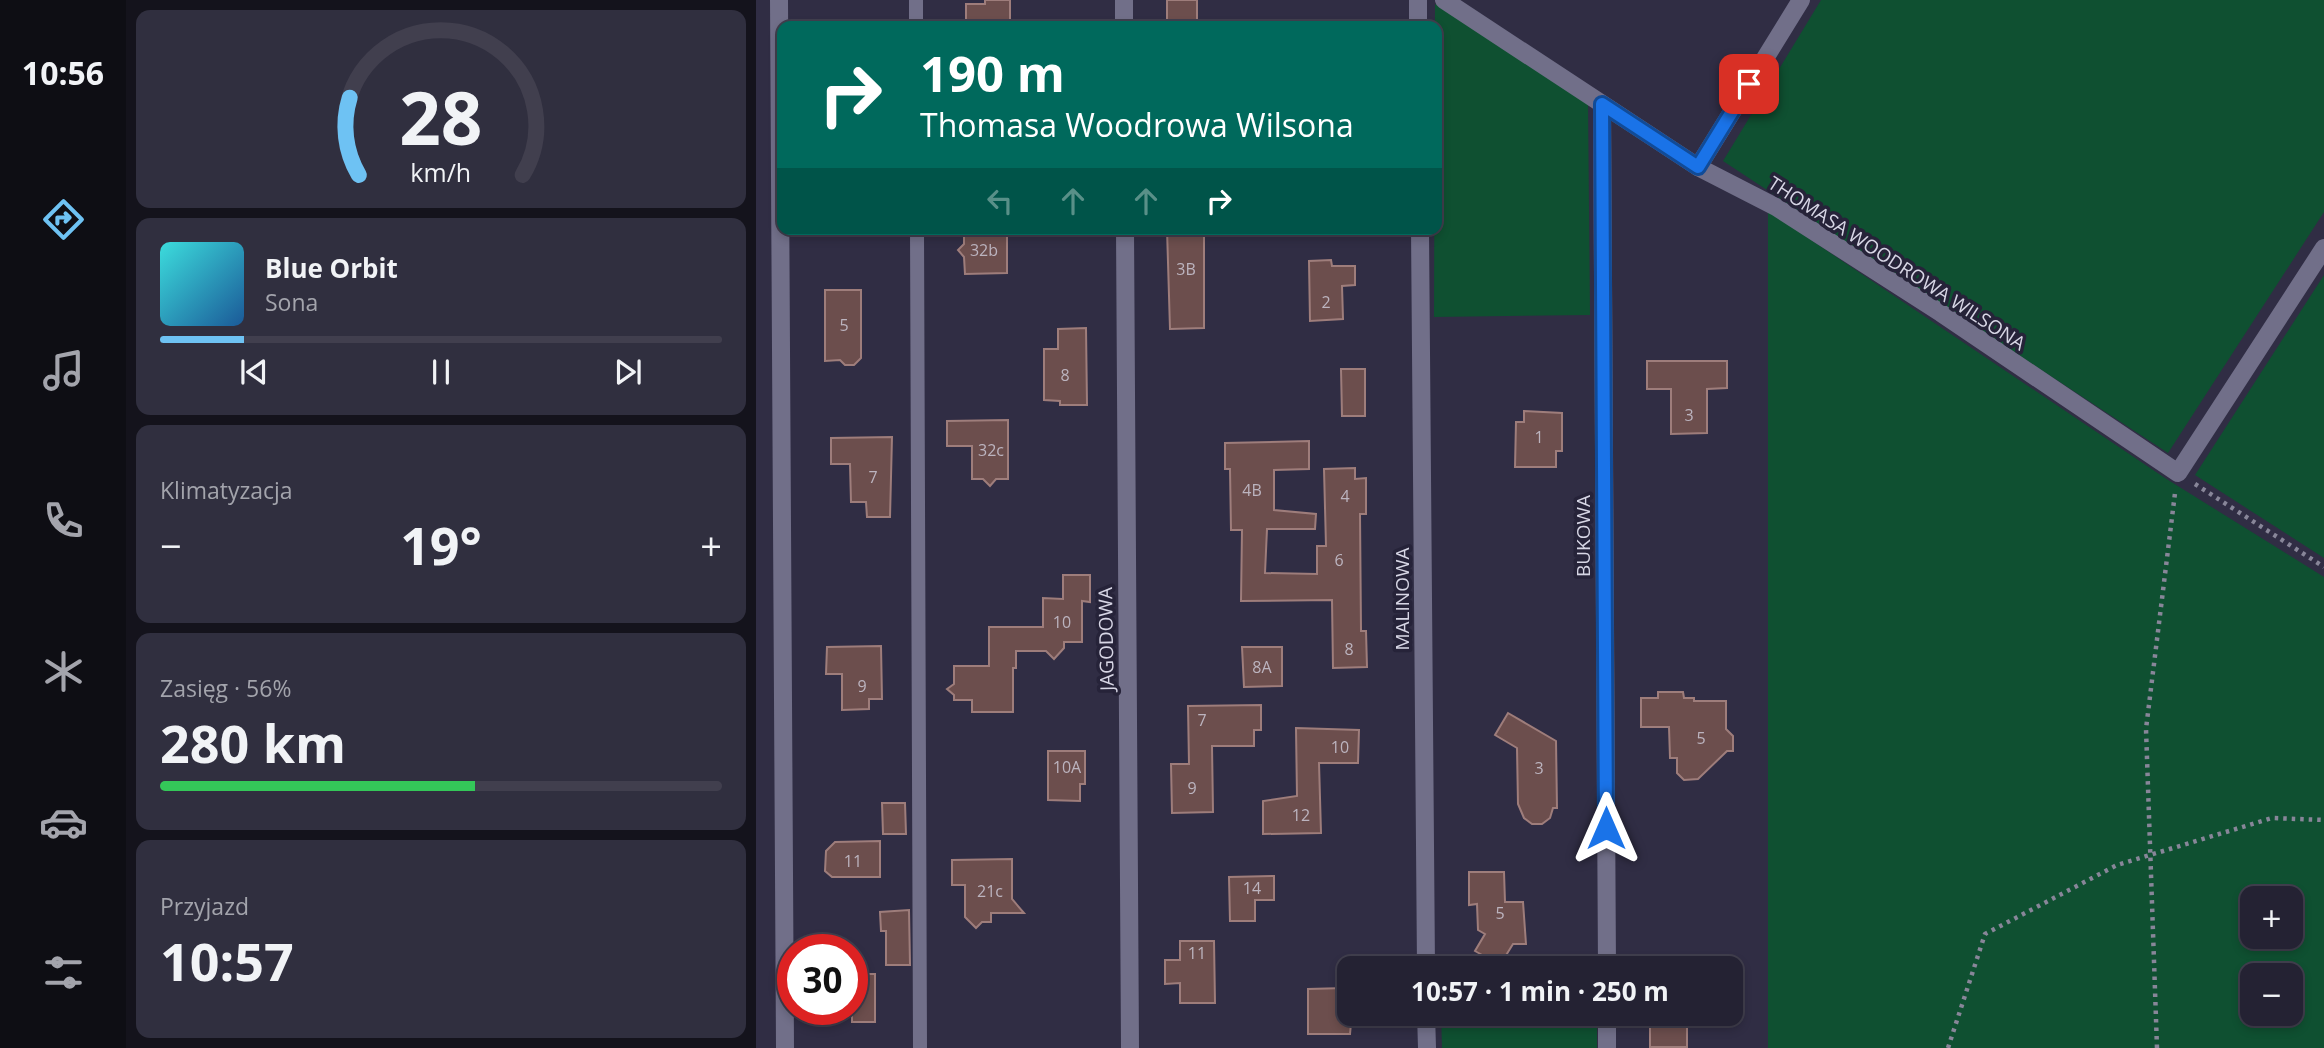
<!DOCTYPE html>
<html lang="pl">
<meta charset="utf-8">
<style>
:root{--surface:#242233;--page:#302f3f;--text:#f1f3f6;--muted:#a3a4ac;--line:#413f4e;--accent:#6ec2f3}
body{margin:0;font-family:"Open Sans",sans-serif;background:var(--page);color:var(--text);height:100vh;display:flex;flex-direction:column;font-size:26px;white-space:nowrap}
*{box-sizing:border-box;margin:0}
p{font-size:23px;color:var(--muted)}
.icon{flex:none;width:38px;height:38px;fill:none;stroke:currentColor;stroke-width:2;stroke-linecap:round;stroke-linejoin:round}
.map{position:relative;flex:1;overflow:hidden}
.sheet{display:flex;flex-direction:column;gap:10px;padding:10px;background:#14131c;width:630px}
.sheet>*{flex:none}
.banner{position:absolute;left:21px;top:21px;width:665px;height:214px;border-radius:14px;box-shadow:0 4px 10px #0003,0 0 0 2px var(--line);background:#00695c;color:#fff;overflow:hidden}
.buttons{position:absolute;left:1484px;top:886px;display:grid;gap:14px}
.buttons a{display:grid;place-items:center;width:63px;height:63px;border-radius:14px;background:var(--surface);box-shadow:0 4px 10px #0003,0 0 0 2px var(--line);font-size:35px}
.speed{position:absolute;left:21px;top:934px;display:flex;gap:14px;font-size:35px;font-weight:700;text-align:center}
.speed>*{display:grid;place-content:center;width:91px;height:91px;border-radius:50%;background:var(--surface);box-shadow:0 4px 10px #0003,0 0 0 2px var(--line);line-height:1}
.speed .limit{border:10px solid #d22;background:#fff;color:#111}
.pin{position:absolute;display:grid;place-items:center;width:60px;height:60px;color:#fff;margin:-30px;border-radius:14px;box-shadow:0 4px 10px #0006}
.me{position:absolute;width:77px;margin:-38px;rotate:0deg;stroke-linejoin:round;filter:drop-shadow(0 0 5px #0008)}
.turn{display:flex;align-items:center;gap:24px;height:147px;padding:0 28px;font-size:32px}
.turn .icon{width:91px;height:91px;stroke-width:2.5}
.turn b{display:block;font-size:49px;line-height:60px}
.lanes{display:flex;align-items:center;height:66px;padding:0 28px;background:#0003;justify-content:center;gap:35px;direction:ltr}
.lanes .off{opacity:.35}
.big{font-size:52px;font-weight:700;line-height:1.1}
.sheet .card{flex:1;display:flex;flex-direction:column;justify-content:center;gap:10px;min-width:0;padding:0 24px;border-radius:14px;background:var(--page)}
.sheet .dial{align-items:center;gap:0}
.dial svg{height:182px;overflow:visible;fill:none;stroke:var(--line);stroke-width:7;stroke-linecap:round;text-anchor:middle}
.dial text{fill:var(--text);stroke:none}
.song{display:flex;align-items:center;gap:21px}
.cover{width:84px;height:84px;border-radius:10px;background:linear-gradient(135deg,hsl(180 70% 55%),hsl(210 70% 35%))}
.played{height:7px;border-radius:4px;background:linear-gradient(90deg,var(--accent) 15%,var(--line) 15%)}
.keys{display:flex;justify-content:space-around;direction:ltr}
.heat{display:flex;justify-content:space-between;align-items:center;font-size:38px;direction:ltr}
.charge{height:10px;border-radius:5px;background:linear-gradient(90deg,#34c759 56%,var(--line) 0)}
.trip{position:absolute;left:581px;top:956px;width:406px;height:70px;border-radius:14px;background:var(--surface);box-shadow:0 4px 10px #0003,0 0 0 2px var(--line);font-weight:700;line-height:70px;text-align:center}
main{display:flex;flex:1;min-height:0}
.menu{display:flex;flex-direction:column;width:126px;justify-content:space-around;align-items:center;background:#0e0e14;color:var(--muted)}
.menu .icon{width:49px;height:49px}
.menu .active{color:var(--accent)}
.menu b{font-size:32px;color:var(--text)}
.map>svg:first-child{display:block}
</style>
<main>
<nav class="menu">
<b>10:56</b>
<svg class="icon active" aria-label="directions" viewBox="0 0 24 24"><path d="M12 3l9 9-9 9-9-9zM9 14v-3h6M13 9l2 2-2 2"/></svg>
<svg class="icon" aria-label="music" viewBox="0 0 24 24"><path d="M9 18V5l10-2v13"/><circle cx="6" cy="18" r="3"/><circle cx="16" cy="16" r="3"/></svg>
<svg class="icon" aria-label="phone" viewBox="0 0 24 24"><path d="M5 4h4l2 5-3 2q2 4 5 5l2-3 5 2v4C11 20 4 13 5 4z"/></svg>
<svg class="icon" aria-label="climate" viewBox="0 0 24 24"><path d="M12 3v18M4 7l16 10M4 17L20 7"/></svg>
<svg class="icon" aria-label="car" viewBox="0 0 24 24"><path d="M5 17H2v-5l4-1 3-4h7l3 4 3 1v5h-3M9 17h6M6 11h13"/><circle cx="7" cy="17" r="2"/><circle cx="17" cy="17" r="2"/></svg>
<svg class="icon" aria-label="filters" viewBox="0 0 24 24"><path d="M4 7h16M4 17h16"/><circle cx="9" cy="7" r="2"/><circle cx="15" cy="17" r="2"/></svg>
</nav>
<section class="sheet">
<div class="card dial"><svg viewBox="0 0 100 80">
<path d="M14 69A42 42 0 1 1 86 69"/>
<path d="M14 69A42 42 0 0 1 10 35" stroke="#6ec2f3"/>
<text x="50" y="56" font-size="32" font-weight="700">28</text>
<text x="50" y="72" font-size="11">km/h</text>
</svg></div>
<div class="card">
<div class="song"><i class="cover"></i><div><b>Blue Orbit</b><p>Sona</p></div></div>
<div class="played"></div>
<div class="keys"><svg class="icon" aria-label="previous" viewBox="0 0 24 24"><path d="M18 5L8 12l10 7zM5 5v14"/></svg><svg class="icon" aria-label="pause" viewBox="0 0 24 24"><path d="M8 5v14M16 5v14"/></svg><svg class="icon" aria-label="next" viewBox="0 0 24 24"><path d="M6 5l10 7-10 7zM19 5v14"/></svg></div>
</div>
<div class="card"><p>Klimatyzacja</p>
<div class="heat"><a>−</a><b class="big">19°</b><a>+</a></div>
</div>
<div class="card"><p>Zasięg · 56%</p><b class="big">280 km</b><div class="charge"></div></div>
<div class="card"><p>Przyjazd</p><b class="big">10:57</b></div>
</section>
<div class="map">
<svg width="1568" height="1048" viewBox="0 0 1568 1048">
<rect width="100%" height="100%" fill="#302d44"/>
<g fill="#0f5031" fill-rule="evenodd">
<polygon points="1065,0 1568,0 1568,212 1412,453 967,161"/>
<polygon points="679,4 832,101 834,315 678,317"/>
<path d="M1012,211L1409,478L1568,577V1048H1012ZM1496,898H1535V936H1496ZM1496,975H1535V1013H1496Z"/>
<polygon points="1568,275 1568,558 1439,475"/>
<polygon points="685,1013 841,1013 841,1048 686,1048"/>
</g>
<g fill="#6c4e4d" stroke="#9e7d7b" stroke-width="2">
<polygon points="229,0 254,0 254,20 249,20 249,26 210,26 210,4 229,4"/>
<rect x="411" y="0" width="30" height="26"/>
<polygon points="208,229 251,229 251,273 209,274 208,257 202,250 208,244"/>
<polygon points="411,229 448,229 448,328 414,329"/>
<polygon points="575,260 576,266 599,266 599,285 586,286 587,319 554,321 553,261"/>
<polygon points="69,290 105,290 105,358 98,365 89,365 84,360 69,361"/>
<polygon points="330,328 331,405 304,405 304,401 288,400 288,349 302,349 302,329"/>
<polygon points="891,361 971,361 971,388 951,389 951,433 915,434 915,389 891,389"/>
<polygon points="585,369 609,369 609,416 586,416"/>
<polygon points="768,411 806,413 806,451 800,451 800,467 759,467 760,422 768,422"/>
<polygon points="252,420 252,479 240,479 234,486 227,479 216,479 216,446 191,446 191,421"/>
<polygon points="136,437 134,517 111,517 110,502 95,502 94,464 75,464 75,438"/>
<polygon points="553,441 553,469 518,470 518,510 560,514 559,529 511,529 509,573 561,574 561,546 570,546 568,469 599,468 599,479 610,478 610,514 604,514 605,631 610,631 611,667 577,668 576,600 485,601 486,530 475,530 474,469 469,469 469,443"/>
<polygon points="307,575 334,575 334,602 326,601 326,642 308,642 308,648 298,659 290,651 260,651 260,668 257,668 257,712 216,712 216,700 198,700 198,695 191,689 198,684 198,666 233,666 233,627 287,627 287,598 307,599"/>
<polygon points="125,646 126,699 113,699 113,709 86,710 86,674 70,674 71,647"/>
<polygon points="486,647 526,647 526,686 488,687"/>
<polygon points="902,692 927,692 928,698 938,698 938,701 970,701 970,729 977,736 977,751 971,751 942,779 928,780 921,773 921,758 914,758 913,727 885,727 885,698 902,698"/>
<polygon points="505,705 505,730 498,730 498,746 456,746 457,812 416,813 415,764 433,764 432,706"/>
<polygon points="752,713 800,741 801,808 797,808 794,818 786,824 776,824 768,818 762,804 761,748 739,735"/>
<polygon points="540,728 603,730 602,763 563,763 565,833 507,834 507,801 541,796"/>
<polygon points="292,751 329,751 329,784 324,784 324,801 292,800"/>
<polygon points="126,803 149,803 150,834 127,834"/>
<polygon points="124,841 124,877 76,877 69,871 70,851 79,842"/>
<polygon points="256,859 256,899 268,913 235,913 235,922 226,922 220,928 209,917 209,885 196,885 196,860"/>
<polygon points="713,872 748,872 749,902 767,902 770,944 757,944 744,965 719,951 729,934 722,930 721,904 713,905"/>
<polygon points="518,876 518,900 499,900 499,921 474,921 473,877"/>
<polygon points="153,910 154,965 130,965 130,931 125,931 124,912"/>
<polygon points="424,941 458,941 459,1003 424,1003 424,983 409,984 409,960 424,960"/>
<rect x="96" y="974" width="23" height="48"/>
<polygon points="589,988 589,1005 593,1005 593,1013 596,1013 594,1034 552,1034 552,989"/>
<rect x="894" y="1019" width="37" height="28"/>
</g>
<g fill="none" stroke-linecap="round" stroke-linejoin="round">
<g stroke="#888699" stroke-width="4.5" stroke-dasharray="3.5 5" stroke-linecap="butt">
<polyline points="1439,484 1568,567"/>
<polyline points="1192,1048 1229,934 1361,865 1516,818 1568,820"/>
<polyline points="1401,1048 1390,729 1419,493"/>
</g>
<g stroke="#716f89" stroke-width="14">
<polyline points="160,0 160,26"/>
<polyline points="161,229 164,1048"/>
</g>
<g stroke="#716f89" stroke-width="18">
<polyline points="23,0 29,1048"/>
<polyline points="368,0 368,26"/>
<polyline points="662,0 662,26"/>
<polyline points="688,0 942,167 1020,207 1185,313 1422,473 1568,248"/>
<polyline points="846,104 851,968"/>
<polyline points="942,167 1045,0"/>
<polyline points="369,229 374,1048"/>
<polyline points="664,229 670,968"/>
<polyline points="670,1013 671,1048"/>
<polyline points="851,1013 851,1048"/>
</g>
</g>
<g fill="none" stroke-linecap="round" stroke-linejoin="round">
<g stroke="#114b97" stroke-width="18">
<polyline id="route" points="850,828 846,104 942,167 993,84"/>
</g>
<use href="#route" stroke="#1a73e8" stroke-width="12"/>
</g>
<g text-anchor="middle" stroke-width="7" stroke-linejoin="round" paint-order="stroke">
<g font-size="16" fill="#bcb4bf">
<text x="228" y="256">32b</text>
<text x="430" y="275">3B</text>
<text x="570" y="308">2</text>
<text x="88" y="331">5</text>
<text x="309" y="381">8</text>
<text x="933" y="421">3</text>
<text x="783" y="443">1</text>
<text x="235" y="456">32c</text>
<text x="117" y="483">7</text>
<text x="496" y="496">4B</text>
<text x="589" y="502">4</text>
<text x="583" y="566">6</text>
<text x="306" y="628">10</text>
<text x="593" y="655">8</text>
<text x="506" y="673">8A</text>
<text x="106" y="692">9</text>
<text x="446" y="726">7</text>
<text x="945" y="744">5</text>
<text x="584" y="753">10</text>
<text x="311" y="773">10A</text>
<text x="783" y="774">3</text>
<text x="436" y="794">9</text>
<text x="545" y="821">12</text>
<text x="97" y="867">11</text>
<text x="496" y="894">14</text>
<text x="234" y="897">21c</text>
<text x="744" y="919">5</text>
<text x="441" y="959">11</text>
</g>
<g font-size="19" fill="#d7d6e5" stroke="#262339">
<text transform="translate(1141 263) rotate(33)" y="7">THOMASA WOODROWA WILSONA</text>
<text transform="translate(827 536) rotate(-90)" y="7">BUKOWA</text>
<text transform="translate(646 599) rotate(-90)" y="7">MALINOWA</text>
<text transform="translate(350 639) rotate(-91)" y="7">JAGODOWA</text>
</g>
</g>
</svg>
<div class="buttons">
<a>+</a>
<a>−</a>
</div>
<div class="speed"><div class="limit">30</div></div>
<div class="pin" style="left:993px;top:84px;background:#d93025"><svg class="icon" aria-label="arrive" viewBox="0 0 24 24"><path d="M6 21V4h12l-3 4 3 4H6"/></svg></div>
<svg class="me" style="left:850px;top:828px" viewBox="-20 -20 40 40"><path d="M0-17L14 15 0 8-14 15z" fill="#1a73e8" stroke="#fff" stroke-width="4"/></svg>
<div class="trip">10:57 · 1 min · 250 m</div>
<div class="banner">
<div class="turn"><svg class="icon" aria-label="right" viewBox="0 0 24 24"><path d="M7 20v-9h11M14 6l5 5-5 5"/></svg><div><b>190 m</b>Thomasa Woodrowa Wilsona</div></div>
<div class="lanes"><svg class="icon off" aria-label="left" viewBox="0 0 24 24"><path d="M17 20v-9H6M10 6l-5 5 5 5"/></svg><svg class="icon off" aria-label="ahead" viewBox="0 0 24 24"><path d="M12 20V5M6 11l6-6 6 6"/></svg><svg class="icon off" aria-label="ahead" viewBox="0 0 24 24"><path d="M12 20V5M6 11l6-6 6 6"/></svg><svg class="icon" aria-label="right" viewBox="0 0 24 24"><path d="M7 20v-9h11M14 6l5 5-5 5"/></svg></div>
</div>
</div>
</main>
